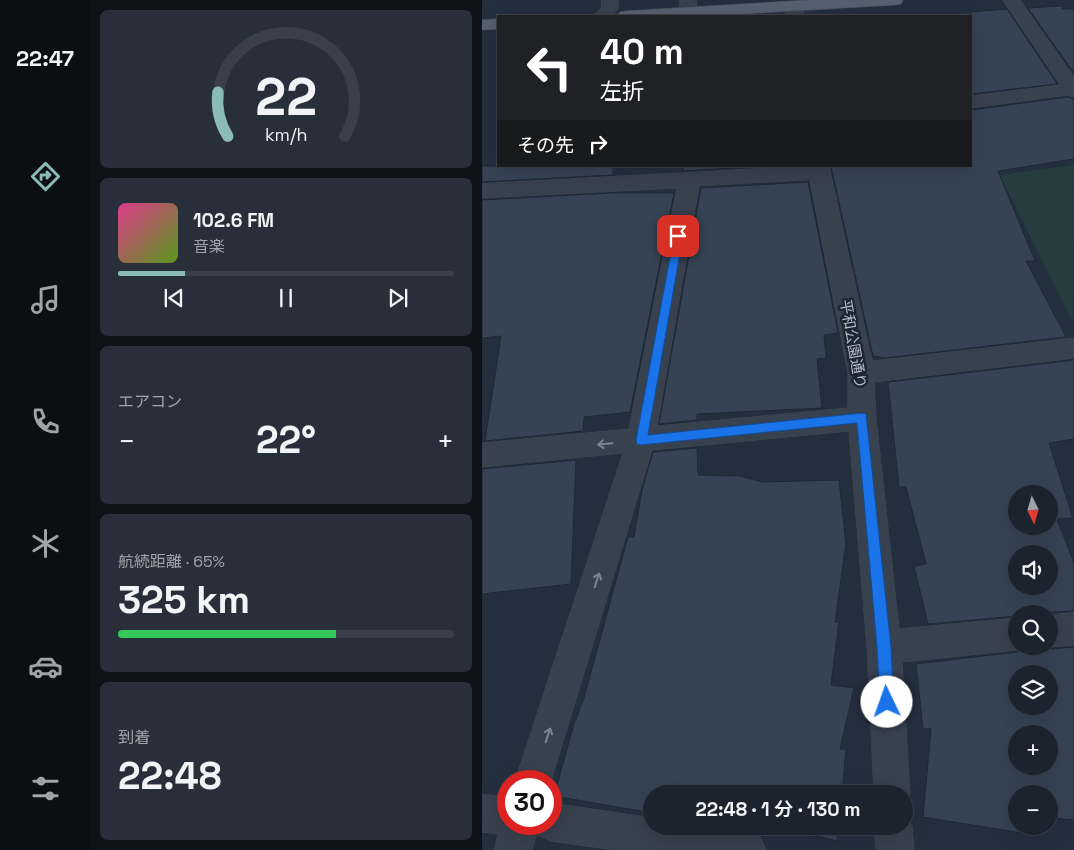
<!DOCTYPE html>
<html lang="ja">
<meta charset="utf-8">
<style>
:root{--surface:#1b232e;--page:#282f3a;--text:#f1f3f6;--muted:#a0a4aa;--line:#39404a;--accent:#8bbbb9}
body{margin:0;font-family:"Space Grotesk","Noto Sans JP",sans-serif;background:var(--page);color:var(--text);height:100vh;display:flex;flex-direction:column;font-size:19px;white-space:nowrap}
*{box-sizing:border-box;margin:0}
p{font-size:16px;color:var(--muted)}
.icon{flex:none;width:28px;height:28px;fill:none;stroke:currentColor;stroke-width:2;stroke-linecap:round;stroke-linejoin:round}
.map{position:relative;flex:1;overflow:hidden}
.drawer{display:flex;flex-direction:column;gap:10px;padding:10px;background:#0f1319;width:392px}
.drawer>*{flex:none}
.top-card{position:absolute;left:15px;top:15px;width:475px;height:152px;border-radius:0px;box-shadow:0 5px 20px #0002,0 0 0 1px var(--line);background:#202124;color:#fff;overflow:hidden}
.needle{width:32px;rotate:175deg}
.tools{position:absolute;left:526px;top:485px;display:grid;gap:10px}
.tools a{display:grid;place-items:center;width:50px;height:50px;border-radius:50%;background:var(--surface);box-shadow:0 5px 20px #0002,0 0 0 1px var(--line);font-size:25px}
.speed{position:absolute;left:15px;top:770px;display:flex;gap:10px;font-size:25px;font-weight:700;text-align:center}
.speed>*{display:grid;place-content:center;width:65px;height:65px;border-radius:50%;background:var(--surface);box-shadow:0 5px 20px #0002,0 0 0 1px var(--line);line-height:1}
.speed .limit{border:8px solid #d22;background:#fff;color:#111}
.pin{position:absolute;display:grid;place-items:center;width:42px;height:42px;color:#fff;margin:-21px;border-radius:10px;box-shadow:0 2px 8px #0006}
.me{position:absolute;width:55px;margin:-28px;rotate:357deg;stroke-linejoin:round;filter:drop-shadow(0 0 4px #0008)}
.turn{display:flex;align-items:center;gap:18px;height:105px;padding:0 20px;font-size:22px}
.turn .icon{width:65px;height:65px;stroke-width:2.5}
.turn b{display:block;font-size:35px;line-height:42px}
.then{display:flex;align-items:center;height:48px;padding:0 20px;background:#0003;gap:10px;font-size:19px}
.big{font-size:38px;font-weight:600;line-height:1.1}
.drawer .widget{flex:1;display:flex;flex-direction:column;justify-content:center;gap:8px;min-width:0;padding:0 18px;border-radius:8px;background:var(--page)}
.drawer .dial{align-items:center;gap:0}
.dial svg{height:130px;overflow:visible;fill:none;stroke:var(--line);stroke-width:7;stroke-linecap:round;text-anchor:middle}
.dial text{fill:var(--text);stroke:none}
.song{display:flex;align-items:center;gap:15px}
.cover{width:60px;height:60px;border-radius:8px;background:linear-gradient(135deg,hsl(330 70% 55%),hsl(90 70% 35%))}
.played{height:5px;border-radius:2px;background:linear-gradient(90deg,var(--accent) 20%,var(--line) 20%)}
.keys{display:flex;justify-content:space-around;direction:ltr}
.heat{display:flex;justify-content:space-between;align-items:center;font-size:28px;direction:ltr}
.charge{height:8px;border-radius:4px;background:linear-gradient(90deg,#34c759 65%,var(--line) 0)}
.trip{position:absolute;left:161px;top:785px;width:270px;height:50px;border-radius:25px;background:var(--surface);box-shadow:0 5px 20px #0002,0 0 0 1px var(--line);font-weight:600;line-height:50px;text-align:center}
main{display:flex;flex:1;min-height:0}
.dock{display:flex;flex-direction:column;width:90px;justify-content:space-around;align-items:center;background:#0b0e12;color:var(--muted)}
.dock .icon{width:35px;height:35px}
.dock .current{color:var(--accent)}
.dock b{font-size:22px;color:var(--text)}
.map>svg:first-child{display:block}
</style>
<main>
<nav class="dock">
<b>22:47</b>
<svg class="icon current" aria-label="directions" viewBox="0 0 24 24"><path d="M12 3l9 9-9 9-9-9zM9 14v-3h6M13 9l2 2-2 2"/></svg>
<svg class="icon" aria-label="music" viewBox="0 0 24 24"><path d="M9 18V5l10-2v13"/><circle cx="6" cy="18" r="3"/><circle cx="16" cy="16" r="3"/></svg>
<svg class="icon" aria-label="phone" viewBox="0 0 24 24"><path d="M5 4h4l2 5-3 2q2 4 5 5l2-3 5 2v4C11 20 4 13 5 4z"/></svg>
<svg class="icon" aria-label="climate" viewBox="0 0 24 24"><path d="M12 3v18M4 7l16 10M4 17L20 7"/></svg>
<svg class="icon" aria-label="car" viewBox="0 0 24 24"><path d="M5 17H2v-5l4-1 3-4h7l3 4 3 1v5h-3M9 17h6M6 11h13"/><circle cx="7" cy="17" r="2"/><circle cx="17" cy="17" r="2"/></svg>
<svg class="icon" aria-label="filters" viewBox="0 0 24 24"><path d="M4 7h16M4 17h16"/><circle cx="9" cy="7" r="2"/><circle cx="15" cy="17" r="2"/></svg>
</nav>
<section class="drawer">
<div class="widget dial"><svg viewBox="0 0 100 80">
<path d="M14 69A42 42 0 1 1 86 69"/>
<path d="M14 69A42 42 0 0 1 8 42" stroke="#8bbbb9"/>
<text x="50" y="56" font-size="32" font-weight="700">22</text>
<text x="50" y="72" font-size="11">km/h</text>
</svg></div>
<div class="widget">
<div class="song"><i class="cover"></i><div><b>102.6 FM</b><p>音楽</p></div></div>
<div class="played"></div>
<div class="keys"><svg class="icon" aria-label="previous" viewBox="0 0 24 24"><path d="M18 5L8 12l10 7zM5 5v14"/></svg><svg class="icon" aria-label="pause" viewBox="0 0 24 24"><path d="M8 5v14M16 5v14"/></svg><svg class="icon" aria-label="next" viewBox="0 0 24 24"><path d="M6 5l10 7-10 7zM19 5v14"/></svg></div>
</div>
<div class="widget"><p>エアコン</p>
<div class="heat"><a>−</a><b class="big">22°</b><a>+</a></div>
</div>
<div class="widget"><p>航続距離 · 65%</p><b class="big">325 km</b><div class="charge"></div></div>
<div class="widget"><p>到着</p><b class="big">22:48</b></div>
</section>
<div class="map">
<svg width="592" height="850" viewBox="0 0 592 850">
<rect width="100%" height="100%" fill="#242f3e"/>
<polygon fill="#263c3f" points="591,165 592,165 591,323 518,175"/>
<g fill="#364354" stroke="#1f2835" fill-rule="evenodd">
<polygon points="579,6 581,9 592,9 592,73 546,8"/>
<polygon points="525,9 575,84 489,94 489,12"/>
<polygon points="586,97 592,99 592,159 516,171 553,261 544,261 584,337 403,358 391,356 349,166 489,166 489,110"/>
<polygon points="0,166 131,166 131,175 0,182"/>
<polygon points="201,166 287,166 201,171"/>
<polygon points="326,182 356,333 342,335 344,358 335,359 340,408 215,414 215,420 177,424 219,188"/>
<polygon points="129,193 192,193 148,412 102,417 101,431 3,441 19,336 0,338 0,200"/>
<path d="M592,360V439L567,443L591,518L575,519L592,563V611L535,614V616L446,624L432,566L444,564L424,487H417L406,382ZM535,494H568V526H535ZM535,554H568V586H535Z"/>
<polygon points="215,448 216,475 258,476 281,482 357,480 364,544 353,622 357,622 349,685 372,688 358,749 364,749 360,794 170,794 170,813 72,796 93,720 94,720 99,705 100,705 146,537 152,537 160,490 171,452"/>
<polygon points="94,460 89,584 0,594 0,469"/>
<path d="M547,646H564L568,649L592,647V820L568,818V794H535V826H558V836L441,817L449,729H441L434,664L535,652ZM535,674H568V706H535ZM535,734H568V766H535Z"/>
<polygon points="293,826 357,826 355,841"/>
</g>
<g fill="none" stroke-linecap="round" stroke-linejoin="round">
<g stroke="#414a57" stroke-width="1">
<g id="minor">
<polygon points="120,0 136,0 136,9 130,16 111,16 119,8"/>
<polygon points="198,0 214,0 215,12 212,16 200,16 197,12"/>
<polygon points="521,0 538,0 592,77 592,97 586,95 489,108 489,96 578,85"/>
<polygon points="312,1 318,2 321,6 321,16 304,16 303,6 306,2"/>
<path d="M326,166H347L390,361L592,338V358L392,382L394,418L417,629L535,618V646H545L535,650L420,662L428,794L422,807V794H392L385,647L367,431L170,450L69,781H33L141,453L0,467V443L147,429L195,188L0,198V184ZM328,180L366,373V408L175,426L217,186Z"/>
<polygon points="592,613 592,645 568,647 566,646 568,646 568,615"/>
<path d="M0,794L26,798V824H69V803L170,818V826C206,826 245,823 278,837L284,850H133L69,841L56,835L55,832L50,850H12L16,834L0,832Z"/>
<polygon points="422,812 430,826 432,850 394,850 392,826 422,826"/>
</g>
</g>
<g stroke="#414a57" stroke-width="1">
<g id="major">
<polygon points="327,0 421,0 419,4 413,5 227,16 135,16 138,12 144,11"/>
<polygon points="16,19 16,29 0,30 0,20"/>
</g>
</g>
<use href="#minor" fill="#38414e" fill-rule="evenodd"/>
<use href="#major" fill="#56606e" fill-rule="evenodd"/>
</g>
<defs><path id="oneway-shaft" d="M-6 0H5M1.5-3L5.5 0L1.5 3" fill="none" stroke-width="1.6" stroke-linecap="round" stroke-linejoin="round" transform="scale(1.25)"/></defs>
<g stroke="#7c8592">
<use href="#oneway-shaft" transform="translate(123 444) rotate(175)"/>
<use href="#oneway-shaft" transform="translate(115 580) rotate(-72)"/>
<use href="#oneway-shaft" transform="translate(66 735) rotate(-72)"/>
</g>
<polygon fill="#1a73e8" stroke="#114b97" points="196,232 201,236 166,435 380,413 384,414 409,647 412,702 410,707 405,709 400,707 398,702 395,647 375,423 159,445 155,444 154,440 192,236"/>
<g text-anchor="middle" stroke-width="5" stroke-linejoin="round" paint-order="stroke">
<g font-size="15" fill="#b4bcc9" stroke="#1d2633">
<text transform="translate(371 344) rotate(80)" y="5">平和公園通り</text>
</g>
</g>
</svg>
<div class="tools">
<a><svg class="needle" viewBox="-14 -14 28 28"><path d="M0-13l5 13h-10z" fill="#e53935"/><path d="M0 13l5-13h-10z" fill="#a0a4aa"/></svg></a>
<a><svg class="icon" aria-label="sound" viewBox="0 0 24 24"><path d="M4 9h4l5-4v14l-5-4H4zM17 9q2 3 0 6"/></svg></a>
<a><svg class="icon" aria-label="search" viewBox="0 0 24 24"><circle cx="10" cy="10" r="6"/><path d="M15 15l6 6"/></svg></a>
<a><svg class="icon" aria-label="layers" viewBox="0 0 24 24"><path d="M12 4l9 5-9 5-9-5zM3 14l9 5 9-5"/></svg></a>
<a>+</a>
<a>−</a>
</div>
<div class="speed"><div class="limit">30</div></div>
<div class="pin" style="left:196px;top:236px;background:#d93025"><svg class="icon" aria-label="arrive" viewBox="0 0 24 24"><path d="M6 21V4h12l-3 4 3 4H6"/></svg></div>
<svg class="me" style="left:405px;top:702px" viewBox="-20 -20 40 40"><circle r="19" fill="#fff"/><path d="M0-13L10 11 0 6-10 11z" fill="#1a73e8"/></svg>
<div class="trip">22:48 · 1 分 · 130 m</div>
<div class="top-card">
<div class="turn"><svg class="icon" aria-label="left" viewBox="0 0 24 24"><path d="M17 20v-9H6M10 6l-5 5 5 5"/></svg><div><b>40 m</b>左折</div></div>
<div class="then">その先<svg class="icon" aria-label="right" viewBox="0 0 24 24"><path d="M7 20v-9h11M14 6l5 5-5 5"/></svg></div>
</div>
</div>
</main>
